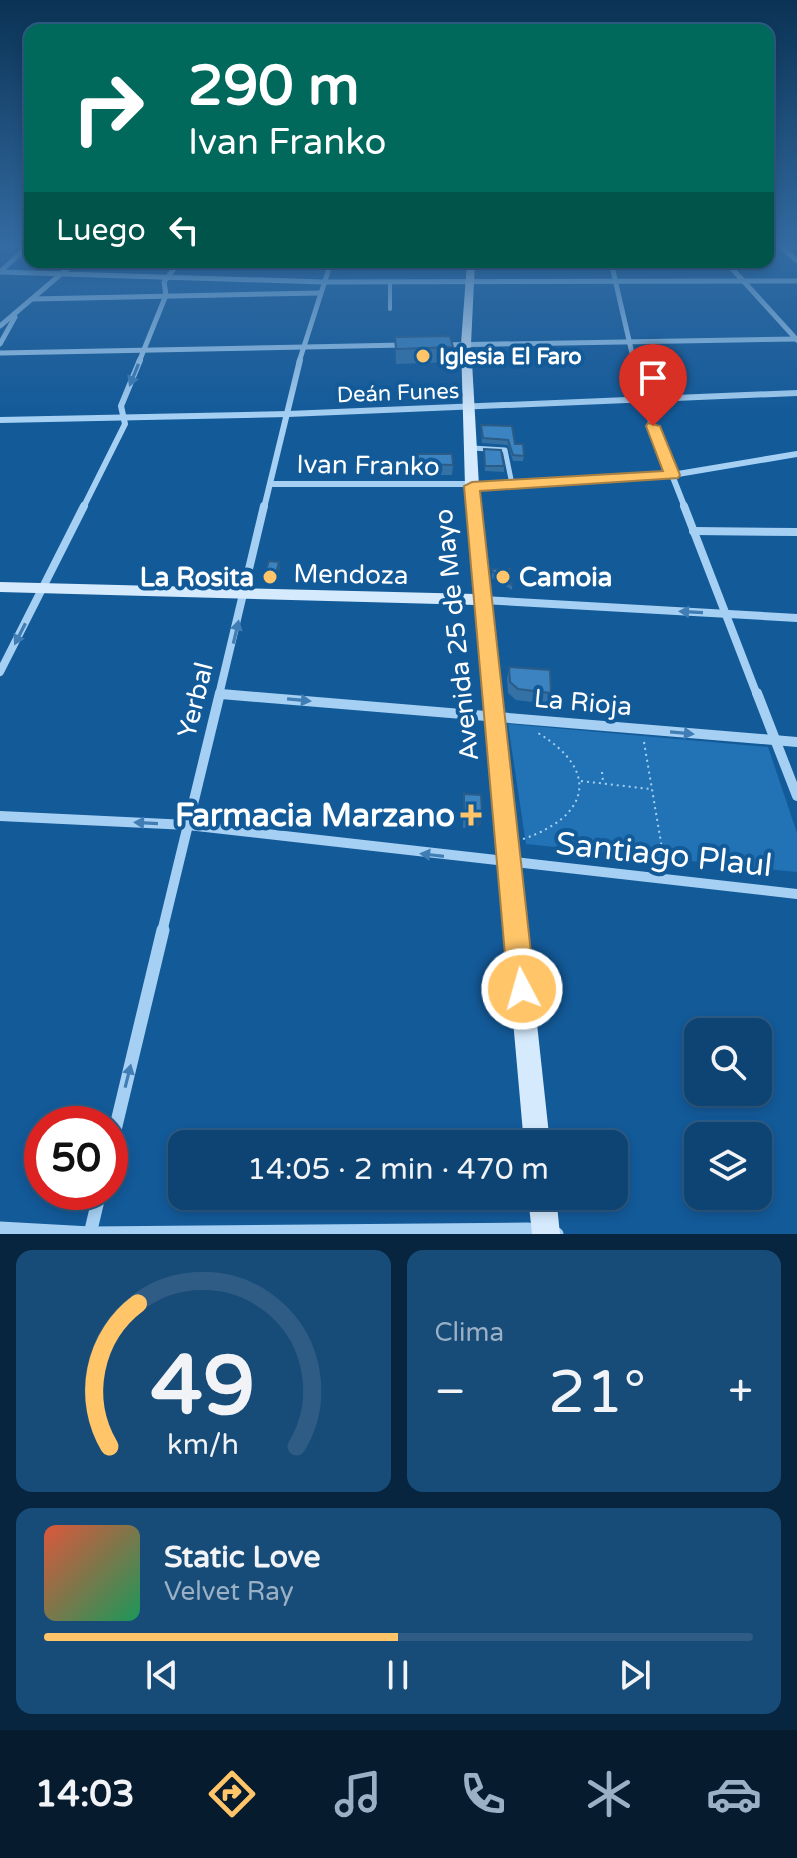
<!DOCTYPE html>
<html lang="es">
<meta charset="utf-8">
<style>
:root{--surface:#0e4473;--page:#174b78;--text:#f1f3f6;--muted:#9bb0c4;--line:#2e5c85;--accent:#ffc568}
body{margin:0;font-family:"Varela Round",sans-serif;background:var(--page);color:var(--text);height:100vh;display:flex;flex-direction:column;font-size:30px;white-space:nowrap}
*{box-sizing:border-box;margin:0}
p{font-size:26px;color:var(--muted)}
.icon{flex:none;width:44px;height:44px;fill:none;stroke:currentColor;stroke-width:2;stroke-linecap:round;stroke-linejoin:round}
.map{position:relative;height:1234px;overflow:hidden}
.side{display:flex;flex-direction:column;gap:16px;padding:16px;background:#08253f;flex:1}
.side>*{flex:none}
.hud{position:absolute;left:24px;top:24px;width:750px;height:244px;border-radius:16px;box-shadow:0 4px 12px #0003,0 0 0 2px var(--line);background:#00695c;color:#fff;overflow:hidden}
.buttons{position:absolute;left:684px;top:1018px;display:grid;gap:16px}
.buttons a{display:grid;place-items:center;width:88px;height:88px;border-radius:16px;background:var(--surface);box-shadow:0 4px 12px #0003,0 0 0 2px var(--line);font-size:40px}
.speed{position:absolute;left:24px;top:1106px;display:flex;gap:16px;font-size:40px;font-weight:700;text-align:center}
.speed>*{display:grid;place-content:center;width:104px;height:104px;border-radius:50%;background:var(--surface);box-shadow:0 4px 12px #0003,0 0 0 2px var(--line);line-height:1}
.speed .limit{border:12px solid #d22;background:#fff;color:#111}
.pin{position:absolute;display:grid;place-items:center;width:68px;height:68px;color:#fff;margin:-82px -34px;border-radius:50% 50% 50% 0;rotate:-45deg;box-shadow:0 0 8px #0007}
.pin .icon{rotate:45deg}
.me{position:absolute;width:88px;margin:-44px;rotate:354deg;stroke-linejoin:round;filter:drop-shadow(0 0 6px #0008)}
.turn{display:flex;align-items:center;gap:28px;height:168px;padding:0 32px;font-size:36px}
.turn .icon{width:104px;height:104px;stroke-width:2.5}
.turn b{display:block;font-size:56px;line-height:68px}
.then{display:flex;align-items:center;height:76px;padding:0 32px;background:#0003;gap:16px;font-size:30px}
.big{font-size:60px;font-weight:600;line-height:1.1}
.side .widget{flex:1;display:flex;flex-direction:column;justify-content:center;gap:12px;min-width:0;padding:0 28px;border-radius:16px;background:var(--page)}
.side .dial{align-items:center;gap:0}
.dial svg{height:208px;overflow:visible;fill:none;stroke:var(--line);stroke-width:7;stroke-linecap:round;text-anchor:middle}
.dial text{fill:var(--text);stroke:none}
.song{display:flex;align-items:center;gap:24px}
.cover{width:96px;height:96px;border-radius:12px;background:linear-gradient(135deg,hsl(10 70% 55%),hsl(150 70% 35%))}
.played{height:8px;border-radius:4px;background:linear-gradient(90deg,var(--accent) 50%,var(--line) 50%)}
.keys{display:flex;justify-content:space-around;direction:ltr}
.heat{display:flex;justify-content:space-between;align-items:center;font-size:44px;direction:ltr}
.side .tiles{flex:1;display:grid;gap:16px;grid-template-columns:1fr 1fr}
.widget:last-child{grid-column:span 2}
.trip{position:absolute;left:168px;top:1130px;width:460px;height:80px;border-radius:16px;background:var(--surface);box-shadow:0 4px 12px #0003,0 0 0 2px var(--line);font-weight:600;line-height:80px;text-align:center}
.tabs{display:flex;height:128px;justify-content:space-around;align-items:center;background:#061b2e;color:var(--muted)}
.tabs .icon{width:56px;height:56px}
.tabs .active{color:var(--accent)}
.tabs b{font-size:36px;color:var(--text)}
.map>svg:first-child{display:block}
</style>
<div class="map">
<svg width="797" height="1234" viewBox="0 0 797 1234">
<rect width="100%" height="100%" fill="#135a99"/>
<polygon fill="#2273b6" points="508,724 768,747 797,833 797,872 526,844"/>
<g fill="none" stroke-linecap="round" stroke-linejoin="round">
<g stroke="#a6d0f3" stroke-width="2" stroke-dasharray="2 4" stroke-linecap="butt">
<polyline points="644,742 665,866"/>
<polyline points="602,772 603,782"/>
<polyline points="581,781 650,789"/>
<path d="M523,839C589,817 601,771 538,733"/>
</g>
<polyline stroke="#a6d0f3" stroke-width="4" points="390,282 390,309"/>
<polyline stroke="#a6d0f3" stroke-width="5" points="472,448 505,450 512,484"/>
<g stroke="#a6d0f3" stroke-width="5">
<polyline points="780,246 797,261"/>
<polyline points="611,262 634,362"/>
<polyline points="726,262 797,340"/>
<polyline points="0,272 323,282 797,281"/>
<polyline points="0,272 28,246"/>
<polyline points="33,299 319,293"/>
<polyline points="0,326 75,262"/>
<polyline points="0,344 15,317"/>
<polyline points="442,345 797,339"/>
<polyline points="0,353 404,345"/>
<polyline points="139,362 166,295 164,282 179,262"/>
<polyline points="299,362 331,262"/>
</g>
<g stroke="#a6d0f3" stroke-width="6">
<polyline points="633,360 643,401 685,508"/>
<polyline points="0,420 288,414 797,393"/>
<polyline points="272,484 512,484 672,475 797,454"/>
<polyline points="83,508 125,424 121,406 140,360"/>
<polyline points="264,508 300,360"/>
</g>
<g stroke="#a6d0f3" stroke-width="8">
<polyline points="684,506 757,695"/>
<polyline points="693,531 797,532"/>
<polyline points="483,600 797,618"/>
<polyline points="0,672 84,506"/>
<polyline points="221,694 227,695"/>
<polyline points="219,695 264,506"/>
</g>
<g stroke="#a6d0f3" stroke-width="10">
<polyline points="757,693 797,796"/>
<polyline points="221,694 797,742"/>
<polyline points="0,816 188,825 797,894"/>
<polyline points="162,932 220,693"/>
</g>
<g stroke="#a6d0f3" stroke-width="13">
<polyline points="110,1151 163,930"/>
<polyline points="0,1228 90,1233 527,1229 557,1234"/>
<polyline points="90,1234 100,1192"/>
</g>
<g fill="#d5eafd" fill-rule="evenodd">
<polygon points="467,262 475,262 471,344 479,486 550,1144 524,1144 476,605 0,592 0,582 475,594 465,486 461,344"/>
<polygon points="528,1196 556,1196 560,1234 532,1234"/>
</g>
</g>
<g fill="#3472a6">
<polygon points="395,337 453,347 452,362 396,364"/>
<polygon points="481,425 515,444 524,456 523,461 513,461 508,445 482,443"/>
<polygon points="484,449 504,466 504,472 485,471"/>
<polygon points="418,454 453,465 452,475 418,475"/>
<polygon points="280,567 277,580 266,579 265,573"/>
<polygon points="492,569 512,585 512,590 492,578"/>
<polygon points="509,667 551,693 548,704 516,700 508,693 507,679"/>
<polygon points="464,794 481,824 475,828 463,828"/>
</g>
<g fill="#2a5c87">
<polygon points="279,562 280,567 277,580 276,574"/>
<polygon points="482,814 481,824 475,828 477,818"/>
</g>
<g fill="#3c84c1" stroke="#2a5c87" stroke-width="2">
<polygon points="450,336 453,347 396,349 395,337"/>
<polygon points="481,425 512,426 515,444 523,444 524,456 513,455 508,440 483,438"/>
<polygon points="484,449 501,450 504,466 485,466"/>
<polygon points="418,454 452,454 453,465 418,464"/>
<polygon points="269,561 279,562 276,574 265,573"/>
<polygon points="492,569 510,569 512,585 493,572"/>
<polygon points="509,667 550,670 551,693 518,689 510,682"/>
<polygon points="464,794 481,795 482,814 477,818 464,817"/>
</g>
<defs><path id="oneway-solid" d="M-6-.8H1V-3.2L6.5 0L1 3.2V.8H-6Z" transform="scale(2)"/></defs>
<g fill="#3f7db4">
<use href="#oneway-solid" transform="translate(134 375) rotate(112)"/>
<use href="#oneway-solid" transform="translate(691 612) rotate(-177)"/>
<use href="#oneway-solid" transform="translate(236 632) rotate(-77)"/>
<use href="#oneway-solid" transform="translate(20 634) rotate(117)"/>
<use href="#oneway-solid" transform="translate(299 700) rotate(5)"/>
<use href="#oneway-solid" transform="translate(682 733) rotate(5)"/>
<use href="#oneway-solid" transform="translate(146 823) rotate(-177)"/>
<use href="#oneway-solid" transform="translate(432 855) rotate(-173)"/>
<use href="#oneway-solid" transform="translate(128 1076) rotate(-76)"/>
</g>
<linearGradient id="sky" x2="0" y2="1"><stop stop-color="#0a3254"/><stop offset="0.59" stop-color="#336ba2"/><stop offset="1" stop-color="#336ba2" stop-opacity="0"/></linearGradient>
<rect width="797" height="418" fill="url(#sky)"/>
<polygon fill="#ffc568" stroke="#a68044" stroke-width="2" points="648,423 660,426 680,475 678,478 480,491 535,989 531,998 522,1002 512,998 508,989 464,486 472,482 663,471 646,426"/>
<g fill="#ffc568" stroke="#135a99" stroke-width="3">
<circle cx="423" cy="356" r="8"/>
<circle cx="270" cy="577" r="8"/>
<circle cx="503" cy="577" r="8"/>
<path d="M467 803h8v8h8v8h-8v8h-8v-8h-8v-8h8z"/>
</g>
<g text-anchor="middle" stroke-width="8" stroke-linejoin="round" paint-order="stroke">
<g font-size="22" font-weight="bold" fill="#fff" stroke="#135a99" text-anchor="start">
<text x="439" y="364">Iglesia El Faro</text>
</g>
<g font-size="22" fill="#fff" stroke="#135a99">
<text transform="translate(398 392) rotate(-2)" y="8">Deán Funes</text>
</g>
<g font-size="26" fill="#fff" stroke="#135a99">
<text transform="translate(368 465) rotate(1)" y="9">Ivan Franko</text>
<text transform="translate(351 574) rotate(1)" y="9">Mendoza</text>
<text transform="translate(456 635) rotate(-96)" y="9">Avenida 25 de Mayo</text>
<text transform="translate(195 700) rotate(-76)" y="9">Yerbal</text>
<text transform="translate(583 702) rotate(5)" y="9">La Rioja</text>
</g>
<g font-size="26" font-weight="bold" fill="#fff" stroke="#135a99" text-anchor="end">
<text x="254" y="586">La Rosita</text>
<text x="519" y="586" text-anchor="start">Camoia</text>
</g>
<g font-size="32" font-weight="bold" fill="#fff" stroke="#135a99" text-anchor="end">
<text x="455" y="826">Farmacia Marzano</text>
</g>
<g font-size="32" fill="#fff" stroke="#135a99">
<text transform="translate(664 854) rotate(6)" y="11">Santiago Plaul</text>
</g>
</g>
</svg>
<div class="buttons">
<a><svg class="icon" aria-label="search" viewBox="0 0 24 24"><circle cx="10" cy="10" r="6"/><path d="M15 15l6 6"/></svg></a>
<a><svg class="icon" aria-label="layers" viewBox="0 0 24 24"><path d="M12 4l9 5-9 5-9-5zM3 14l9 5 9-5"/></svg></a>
</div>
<div class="speed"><div class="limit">50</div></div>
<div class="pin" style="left:653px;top:426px;background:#d93025"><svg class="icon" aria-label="arrive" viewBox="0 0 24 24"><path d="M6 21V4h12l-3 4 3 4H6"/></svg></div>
<svg class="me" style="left:522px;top:989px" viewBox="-20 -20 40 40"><circle r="17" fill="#ffc568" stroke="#fff" stroke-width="3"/><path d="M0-11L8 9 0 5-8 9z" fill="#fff"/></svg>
<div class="trip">14:05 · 2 min · 470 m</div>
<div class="hud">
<div class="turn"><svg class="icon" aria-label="right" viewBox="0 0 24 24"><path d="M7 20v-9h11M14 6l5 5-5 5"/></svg><div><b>290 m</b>Ivan Franko</div></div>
<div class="then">Luego<svg class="icon" aria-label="left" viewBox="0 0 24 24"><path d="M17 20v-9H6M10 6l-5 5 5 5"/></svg></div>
</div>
</div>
<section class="side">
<div class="tiles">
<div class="widget dial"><svg viewBox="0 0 100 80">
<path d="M14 69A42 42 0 1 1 86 69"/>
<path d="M14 69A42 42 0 0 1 25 14" stroke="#ffc568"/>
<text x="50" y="56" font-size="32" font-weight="700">49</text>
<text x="50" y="72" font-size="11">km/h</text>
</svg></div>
<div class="widget"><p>Clima</p>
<div class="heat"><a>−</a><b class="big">21°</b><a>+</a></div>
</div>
<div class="widget">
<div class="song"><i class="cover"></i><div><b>Static Love</b><p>Velvet Ray</p></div></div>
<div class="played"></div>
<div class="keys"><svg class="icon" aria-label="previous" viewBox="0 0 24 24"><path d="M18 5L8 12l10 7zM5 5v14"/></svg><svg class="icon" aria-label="pause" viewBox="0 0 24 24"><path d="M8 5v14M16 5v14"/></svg><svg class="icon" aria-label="next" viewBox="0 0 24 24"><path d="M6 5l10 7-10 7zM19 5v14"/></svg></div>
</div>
</div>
</section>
<nav class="tabs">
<b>14:03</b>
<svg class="icon active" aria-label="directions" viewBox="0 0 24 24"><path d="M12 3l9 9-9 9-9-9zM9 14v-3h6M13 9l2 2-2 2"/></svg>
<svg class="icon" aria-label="music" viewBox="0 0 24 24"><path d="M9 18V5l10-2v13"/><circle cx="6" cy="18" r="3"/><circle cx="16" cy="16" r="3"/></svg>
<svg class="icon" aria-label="phone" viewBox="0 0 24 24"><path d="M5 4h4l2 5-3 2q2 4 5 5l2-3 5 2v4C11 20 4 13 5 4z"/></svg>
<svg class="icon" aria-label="climate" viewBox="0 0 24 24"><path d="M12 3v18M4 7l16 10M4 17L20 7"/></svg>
<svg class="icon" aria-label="car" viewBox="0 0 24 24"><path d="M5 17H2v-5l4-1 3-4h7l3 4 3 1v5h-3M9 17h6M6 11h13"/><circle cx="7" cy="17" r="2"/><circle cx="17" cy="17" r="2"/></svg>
</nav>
